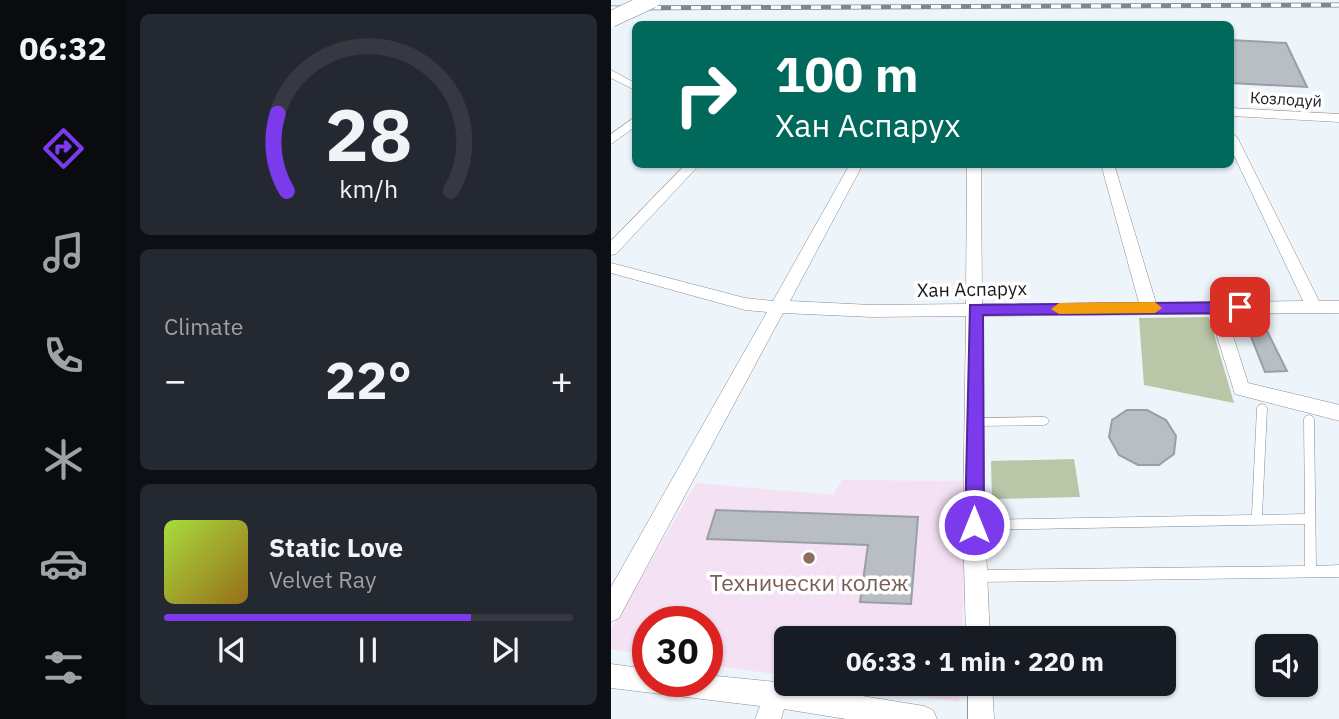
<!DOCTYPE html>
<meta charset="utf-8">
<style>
:root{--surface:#171b24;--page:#242831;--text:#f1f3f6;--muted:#9ea1a6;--line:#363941;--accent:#7c3aed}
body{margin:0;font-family:"IBM Plex Sans",sans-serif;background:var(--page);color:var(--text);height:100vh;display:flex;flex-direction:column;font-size:26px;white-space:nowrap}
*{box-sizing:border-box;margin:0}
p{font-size:23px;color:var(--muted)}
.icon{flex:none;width:38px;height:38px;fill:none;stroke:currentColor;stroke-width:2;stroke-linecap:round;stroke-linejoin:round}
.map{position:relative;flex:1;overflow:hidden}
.side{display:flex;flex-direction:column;gap:14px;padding:14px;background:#0d0f14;width:485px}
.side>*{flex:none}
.guide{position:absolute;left:21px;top:21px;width:602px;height:147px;border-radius:10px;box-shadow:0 2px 5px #0004;background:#00695c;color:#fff;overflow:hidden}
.controls{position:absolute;left:644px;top:634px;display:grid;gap:14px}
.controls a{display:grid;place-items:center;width:63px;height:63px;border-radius:10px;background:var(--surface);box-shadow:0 2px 5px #0004;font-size:35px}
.speed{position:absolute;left:21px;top:606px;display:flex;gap:14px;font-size:35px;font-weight:700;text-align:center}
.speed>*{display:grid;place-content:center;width:91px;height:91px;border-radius:50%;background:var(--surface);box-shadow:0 2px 5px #0004;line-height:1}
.speed .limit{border:10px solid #d22;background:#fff;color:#111}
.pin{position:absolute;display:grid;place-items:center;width:60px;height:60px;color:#fff;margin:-30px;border-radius:14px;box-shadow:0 4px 10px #0006}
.me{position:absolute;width:77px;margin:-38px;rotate:0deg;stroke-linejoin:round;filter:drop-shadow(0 0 5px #0008)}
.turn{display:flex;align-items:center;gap:24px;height:147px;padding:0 28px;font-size:32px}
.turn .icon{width:91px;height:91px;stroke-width:2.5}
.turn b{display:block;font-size:49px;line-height:60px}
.big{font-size:52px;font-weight:700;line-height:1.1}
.side .tile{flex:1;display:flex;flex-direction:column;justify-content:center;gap:10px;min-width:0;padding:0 24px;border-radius:10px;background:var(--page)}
.side .dial{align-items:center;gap:0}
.dial svg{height:182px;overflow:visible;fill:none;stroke:var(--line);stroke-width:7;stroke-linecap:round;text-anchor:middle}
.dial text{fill:var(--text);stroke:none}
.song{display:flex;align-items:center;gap:21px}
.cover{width:84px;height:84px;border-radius:10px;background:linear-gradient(135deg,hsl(80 70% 55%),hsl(40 70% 35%))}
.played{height:7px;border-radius:4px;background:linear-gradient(90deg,var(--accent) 75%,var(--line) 75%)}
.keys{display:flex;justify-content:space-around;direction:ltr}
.heat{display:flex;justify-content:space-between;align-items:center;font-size:38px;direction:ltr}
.trip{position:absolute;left:163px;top:626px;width:402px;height:70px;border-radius:10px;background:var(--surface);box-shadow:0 2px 5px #0004;font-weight:700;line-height:70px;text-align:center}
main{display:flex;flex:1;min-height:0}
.dock{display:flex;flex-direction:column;width:126px;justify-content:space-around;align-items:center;background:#090b0e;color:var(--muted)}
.dock .icon{width:49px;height:49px}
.dock .active{color:var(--accent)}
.dock b{font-size:32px;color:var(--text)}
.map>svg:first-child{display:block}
</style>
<main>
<nav class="dock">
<b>06:32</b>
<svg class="icon active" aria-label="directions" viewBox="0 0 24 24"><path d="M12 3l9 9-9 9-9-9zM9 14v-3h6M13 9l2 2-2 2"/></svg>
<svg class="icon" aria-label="music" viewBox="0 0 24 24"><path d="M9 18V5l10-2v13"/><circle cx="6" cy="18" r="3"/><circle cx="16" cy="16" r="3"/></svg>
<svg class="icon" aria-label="phone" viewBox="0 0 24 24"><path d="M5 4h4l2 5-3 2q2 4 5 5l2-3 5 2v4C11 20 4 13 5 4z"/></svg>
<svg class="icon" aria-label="climate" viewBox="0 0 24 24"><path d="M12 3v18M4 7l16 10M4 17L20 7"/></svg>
<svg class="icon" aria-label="car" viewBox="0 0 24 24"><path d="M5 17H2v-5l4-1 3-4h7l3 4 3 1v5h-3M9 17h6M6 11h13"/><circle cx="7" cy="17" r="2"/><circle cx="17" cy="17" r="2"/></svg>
<svg class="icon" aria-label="filters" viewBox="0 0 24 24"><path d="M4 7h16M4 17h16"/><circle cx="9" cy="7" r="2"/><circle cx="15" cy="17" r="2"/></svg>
</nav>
<section class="side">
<div class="tile dial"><svg viewBox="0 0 100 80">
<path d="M14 69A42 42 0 1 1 86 69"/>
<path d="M14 69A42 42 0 0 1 10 35" stroke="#7c3aed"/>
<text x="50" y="56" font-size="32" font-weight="700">28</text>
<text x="50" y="72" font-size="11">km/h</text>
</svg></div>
<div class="tile"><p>Climate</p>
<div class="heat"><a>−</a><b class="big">22°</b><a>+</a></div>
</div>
<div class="tile">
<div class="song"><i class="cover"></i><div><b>Static Love</b><p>Velvet Ray</p></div></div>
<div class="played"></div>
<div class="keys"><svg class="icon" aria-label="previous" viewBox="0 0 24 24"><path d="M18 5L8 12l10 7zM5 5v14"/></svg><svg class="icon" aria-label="pause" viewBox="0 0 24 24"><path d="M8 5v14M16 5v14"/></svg><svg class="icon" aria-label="next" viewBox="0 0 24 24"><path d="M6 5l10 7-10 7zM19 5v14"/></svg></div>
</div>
</section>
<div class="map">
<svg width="729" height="719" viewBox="0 0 729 719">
<rect width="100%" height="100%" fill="#edf4fa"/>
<g fill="#f4e2f4">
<polygon points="231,480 356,481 351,639 175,639 175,676 96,664 96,621 37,621 37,655 0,649 0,630 85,483 222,495"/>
<polygon points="230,684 349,684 348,702"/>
</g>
<g fill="#bac6a7">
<polygon points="598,317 623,403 533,385 528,318"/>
<polygon points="463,459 469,497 381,499 380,461"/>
</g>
<g fill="#b8bec4" stroke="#9a9fa5" stroke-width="2">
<polygon points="620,40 675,43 696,87 620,83"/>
<polygon points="633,319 650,319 676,371 654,372"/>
<polygon points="516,410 536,410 555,420 565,436 563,454 548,465 527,465 508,455 498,437 501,420"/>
<polygon points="105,510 307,517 300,604 249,602 257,545 96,539"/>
</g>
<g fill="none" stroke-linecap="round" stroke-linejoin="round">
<g stroke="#878c92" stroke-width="1">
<g id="service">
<polygon points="651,404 654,405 656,408 651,515 694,514 693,419 695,416 698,415 701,416 703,419 705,566 729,565 729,577 367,582 363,580 361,576 363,572 367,570 694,566 694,524 365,530 361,529 360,525 361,521 365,520 641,515 646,408 648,405"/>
<polygon points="433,417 436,418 438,421 436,424 433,425 364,426 361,425 359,422 361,419 364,418"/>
</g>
</g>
<g stroke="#878c92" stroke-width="1">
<g id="minor">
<polygon points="0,70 24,83 24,90 0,78"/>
<polygon points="620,108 729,114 729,122 620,116"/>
<polygon points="24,117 24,127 0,144 0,134"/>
<polygon points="620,133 626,137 708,301 729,301 729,313 615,314 637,383 729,405 729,421 624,394 599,314 371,316 374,525 379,639 355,639 352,525 355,316 261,317 172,313 8,618 0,622 0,587 156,312 134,310 0,273 0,263 134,298 162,301 239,164 252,164 179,301 261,305 355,304 356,164 370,164 371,304 528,303 490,164 503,164 545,303 692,301 620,149"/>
<polygon points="75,164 89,164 5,254 0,255 0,241"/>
<polygon points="0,664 37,669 37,681 96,681 96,675 165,682 313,706 322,710 326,719 235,719 173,709 170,719 144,719 149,706 0,688"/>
<polygon points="357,684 381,684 383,719 357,719"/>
</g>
</g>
<use href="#service" fill="#fff" fill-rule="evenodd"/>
<use href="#minor" fill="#fff" fill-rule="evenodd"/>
<g stroke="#82878b" stroke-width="5">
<polyline id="rail" points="0,8 729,5"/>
</g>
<use href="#rail" stroke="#fff" stroke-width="3.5" stroke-dasharray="10" stroke-linecap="butt"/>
<g stroke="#878c92" stroke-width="17" stroke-linecap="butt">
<polyline id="primary-bridge" points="0,19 41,0"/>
</g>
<use href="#primary-bridge" stroke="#fff" stroke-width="16"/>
</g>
<polygon fill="#7c3aed" stroke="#51269a" stroke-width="2" points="629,302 637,307 629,313 372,315 373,525 370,531 363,534 357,531 354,525 359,305"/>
<polygon fill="#f59e0b" points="544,302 551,308 544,313 448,314 440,309 448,303"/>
<circle fill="#8d6e63" stroke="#fff" stroke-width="2.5" cx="198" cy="558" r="7"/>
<g text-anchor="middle" stroke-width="7" stroke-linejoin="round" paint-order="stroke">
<g font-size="16" fill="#181a1c" stroke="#fff">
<text transform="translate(675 99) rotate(3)" y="6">Козлодуй</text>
</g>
<g font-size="19" fill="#181a1c" stroke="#fff">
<text transform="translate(361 289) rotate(-1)" y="7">Хан Аспарух</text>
</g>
<g font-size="23" fill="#785e54" stroke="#fff">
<text x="198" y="591">Технически колеж</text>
</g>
</g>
</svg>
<div class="controls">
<a><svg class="icon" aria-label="sound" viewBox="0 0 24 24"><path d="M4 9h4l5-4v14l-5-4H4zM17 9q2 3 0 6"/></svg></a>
</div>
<div class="speed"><div class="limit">30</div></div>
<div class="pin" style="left:629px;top:307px;background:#d93025"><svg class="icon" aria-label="arrive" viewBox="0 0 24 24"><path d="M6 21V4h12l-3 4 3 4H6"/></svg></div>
<svg class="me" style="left:363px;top:525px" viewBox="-20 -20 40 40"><circle r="17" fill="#7c3aed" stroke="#fff" stroke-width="3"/><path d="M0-11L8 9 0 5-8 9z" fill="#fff"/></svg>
<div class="trip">06:33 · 1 min · 220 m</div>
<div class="guide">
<div class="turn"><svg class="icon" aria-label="right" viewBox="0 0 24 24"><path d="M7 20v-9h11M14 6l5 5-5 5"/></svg><div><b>100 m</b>Хан Аспарух</div></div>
</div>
</div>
</main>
